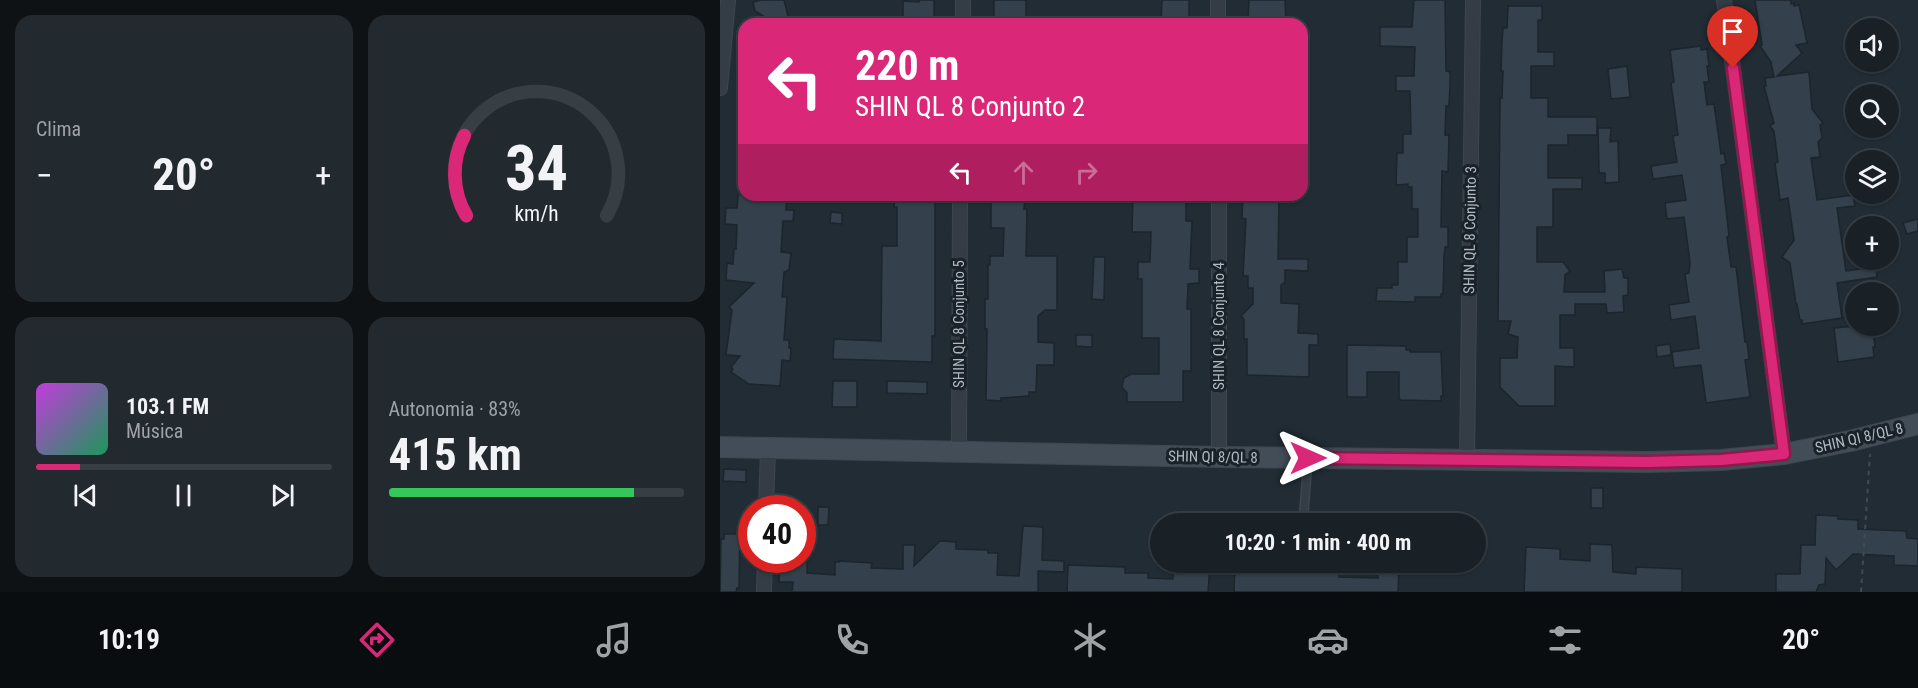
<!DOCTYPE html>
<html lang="pt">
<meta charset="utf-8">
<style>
:root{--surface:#192127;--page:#22292f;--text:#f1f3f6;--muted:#9fa3a7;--line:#373e44;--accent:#db2777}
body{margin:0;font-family:"Roboto Condensed",sans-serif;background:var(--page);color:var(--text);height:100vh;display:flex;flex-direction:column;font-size:22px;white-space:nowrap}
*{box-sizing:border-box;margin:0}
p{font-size:20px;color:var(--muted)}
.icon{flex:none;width:33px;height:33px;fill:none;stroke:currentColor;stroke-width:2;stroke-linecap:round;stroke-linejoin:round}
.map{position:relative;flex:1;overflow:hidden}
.sheet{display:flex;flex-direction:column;gap:15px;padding:15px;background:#0e1215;width:720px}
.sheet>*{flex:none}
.top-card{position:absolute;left:18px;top:18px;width:570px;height:183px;border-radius:18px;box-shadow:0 2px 4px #0004,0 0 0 2px var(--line);background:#db2777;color:#fff;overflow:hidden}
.buttons{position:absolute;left:1125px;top:18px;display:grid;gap:12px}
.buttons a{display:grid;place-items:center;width:54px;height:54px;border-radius:50%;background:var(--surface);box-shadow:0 2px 4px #0004,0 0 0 2px var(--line);font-size:30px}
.speed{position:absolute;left:18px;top:495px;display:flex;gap:12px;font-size:30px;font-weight:700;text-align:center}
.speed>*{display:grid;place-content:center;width:78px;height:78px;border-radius:50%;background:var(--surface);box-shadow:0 2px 4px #0004,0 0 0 2px var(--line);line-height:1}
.speed .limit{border:9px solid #d22;background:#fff;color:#111}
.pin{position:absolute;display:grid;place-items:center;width:51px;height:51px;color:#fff;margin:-62px -26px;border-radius:50% 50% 50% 0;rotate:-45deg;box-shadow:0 0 6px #0007}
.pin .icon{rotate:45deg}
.me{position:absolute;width:66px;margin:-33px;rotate:90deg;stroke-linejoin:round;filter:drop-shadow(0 0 4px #0008)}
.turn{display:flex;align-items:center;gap:21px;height:126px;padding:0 18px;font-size:27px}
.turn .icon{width:78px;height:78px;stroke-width:2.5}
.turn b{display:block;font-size:42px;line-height:51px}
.lanes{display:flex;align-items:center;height:57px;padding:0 18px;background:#0003;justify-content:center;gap:30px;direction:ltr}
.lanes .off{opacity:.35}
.big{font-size:45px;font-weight:700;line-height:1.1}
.sheet .tile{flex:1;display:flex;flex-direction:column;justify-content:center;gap:9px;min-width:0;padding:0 21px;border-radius:18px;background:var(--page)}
.sheet .dial{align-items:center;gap:0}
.dial svg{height:156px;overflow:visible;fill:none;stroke:var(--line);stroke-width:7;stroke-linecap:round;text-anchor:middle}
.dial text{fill:var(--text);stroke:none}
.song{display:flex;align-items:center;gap:18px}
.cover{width:72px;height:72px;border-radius:9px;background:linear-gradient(135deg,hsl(290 70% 55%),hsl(150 70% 35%))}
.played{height:6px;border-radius:3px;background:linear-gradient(90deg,var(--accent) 15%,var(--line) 15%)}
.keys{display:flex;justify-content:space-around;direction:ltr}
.heat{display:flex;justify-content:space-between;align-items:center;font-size:33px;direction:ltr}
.charge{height:9px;border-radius:4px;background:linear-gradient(90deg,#34c759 83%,var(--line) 0)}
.sheet .tiles{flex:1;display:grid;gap:15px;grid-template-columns:repeat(2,1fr)}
.trip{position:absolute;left:430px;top:513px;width:336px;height:60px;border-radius:30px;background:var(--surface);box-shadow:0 2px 4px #0004,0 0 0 2px var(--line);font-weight:700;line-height:60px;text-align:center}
.menu{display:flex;height:96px;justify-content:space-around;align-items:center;background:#0a0d10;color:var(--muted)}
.menu .icon{width:42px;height:42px}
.menu .selected{color:var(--accent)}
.menu b{font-size:27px;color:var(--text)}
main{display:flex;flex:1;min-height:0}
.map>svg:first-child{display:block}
</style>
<main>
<section class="sheet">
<div class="tiles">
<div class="tile"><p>Clima</p>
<div class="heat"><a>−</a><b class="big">20°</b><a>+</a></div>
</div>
<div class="tile dial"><svg viewBox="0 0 100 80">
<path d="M14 69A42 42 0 1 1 86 69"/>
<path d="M14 69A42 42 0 0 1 13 28" stroke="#db2777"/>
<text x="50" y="56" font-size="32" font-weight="700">34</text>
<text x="50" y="72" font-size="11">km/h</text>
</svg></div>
<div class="tile">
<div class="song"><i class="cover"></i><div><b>103.1 FM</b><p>Música</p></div></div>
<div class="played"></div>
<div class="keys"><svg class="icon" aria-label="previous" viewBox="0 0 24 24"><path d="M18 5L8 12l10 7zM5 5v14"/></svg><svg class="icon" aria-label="pause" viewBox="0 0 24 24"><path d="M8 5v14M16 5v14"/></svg><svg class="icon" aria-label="next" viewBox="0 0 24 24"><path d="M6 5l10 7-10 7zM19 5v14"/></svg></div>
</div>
<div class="tile"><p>Autonomia · 83%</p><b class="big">415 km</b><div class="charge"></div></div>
</div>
</section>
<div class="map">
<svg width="1198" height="592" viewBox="0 0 1198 592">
<rect width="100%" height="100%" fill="#212c34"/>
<g fill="#34404b" stroke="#1c242c" stroke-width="1.5">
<polygon points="41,0 64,0 70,24 37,24 45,17 35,11 33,2"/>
<polygon points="199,0 214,0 214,24 183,24 183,1 199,2"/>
<polygon points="274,0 306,0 306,20 287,20 287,24 274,24"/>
<polygon points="442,0 469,0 469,24 441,24"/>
<polygon points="529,0 565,0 566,24 530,24 528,19"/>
<polygon points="694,0 725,0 726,71 730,72 730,86 729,106 726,106 725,135 729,135 728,172 722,171 721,227 728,227 728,247 725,247 724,256 723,294 721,294 721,297 695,297 695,302 656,301 657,288 672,288 672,285 678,285 678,262 687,262 687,237 698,237 698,209 692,209 692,187 688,187 688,184 676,185 677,153 683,153 683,134 691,134 690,91 676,91 676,76 694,76 695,47 660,46 660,27 692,27"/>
<polygon points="1035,0 1071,0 1071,4 1074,3 1074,6 1079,5 1087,43 1076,45 1082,53 1057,76 1089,72 1092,109 1103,123 1100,125 1102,138 1098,142 1100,157 1091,158 1097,200 1133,195 1135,206 1117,208 1126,271 1156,267 1157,277 1117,283 1122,318 1082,324 1082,320 1080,320 1077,304 1076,304 1070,263 1062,257 1074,240 1068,198 1060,200 1055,163 1058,162 1054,131 1050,126 1054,123 1044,86 1046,86 1045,78 1054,77 1051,62 1040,46 1042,45"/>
<polygon points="788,6 822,6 822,20 818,20 818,52 834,52 834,66 811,66 811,98 828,98 828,117 877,117 877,135 848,135 848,145 828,145 828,178 862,178 862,189 833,189 833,227 817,227 817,262 843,262 850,271 845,275 844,292 885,292 884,271 902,269 904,278 908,278 908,295 903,296 904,312 887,313 886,304 855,304 855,315 840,315 840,348 854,348 854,367 835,366 835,406 799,406 780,387 780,358 797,358 798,337 788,334 791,321 778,321 780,98 782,98 783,71 781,71 782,41 783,28 787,28"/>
<polygon points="981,46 981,50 987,49 989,66 987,66 989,82 984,82 987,105 994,104 1001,154 1004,153 1006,164 1001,165 1009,236 1007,237 1011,267 1016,267 1025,342 1027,342 1029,359 1025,360 1030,397 986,403 981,365 954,368 952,352 979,348 975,316 951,320 949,305 969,302 965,274 969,273 970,262 964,217 947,219 945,203 966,200 962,175 933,179 931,166 957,162 953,136 958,135 951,83 954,82 950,50"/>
<polygon points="907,66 910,97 891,99 888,69"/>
<polygon points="878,128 891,128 890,142 898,141 899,182 885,183 885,173 879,173"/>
<polygon points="18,195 67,195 66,210 74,210 73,221 63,221 61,252 71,253 69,270 64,272 62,297 67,297 64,340 69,340 69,348 71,348 70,361 62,360 60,386 29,384 11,372 13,369 11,367 20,356 6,355 12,310 9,307 34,283 6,280 7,263 13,264 14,249 16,249 17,225 5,224 6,208 17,208"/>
<polygon points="175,195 215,195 215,336 212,336 212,362 113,359 114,339 161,341 162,246 177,246 177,207 174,207"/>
<polygon points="271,195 305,196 304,209 307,209 306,256 337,256 337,310 325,310 318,316 318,342 334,343 334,365 317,365 316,392 309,392 309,396 281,398 281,401 266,400 267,337 267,329 265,329 265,299 268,299 268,265 270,265 270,256 283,256 284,228 271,228"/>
<polygon points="413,195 466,195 466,221 472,221 470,269 479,269 479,283 468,284 467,309 471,309 471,371 463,371 463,402 407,402 407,393 402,387 404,378 411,374 439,374 439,338 422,338 422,279 418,279 418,262 430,262 431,232 412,232"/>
<polygon points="523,195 559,195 558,259 588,259 588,271 565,270 565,282 561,285 561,303 579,304 578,333 598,334 598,345 589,345 589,377 527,375 527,339 524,339 524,319 521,316 533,304 533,288 528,288 528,276 523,276 526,219 522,218"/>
<polygon points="111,212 122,213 122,224 110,223"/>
<polygon points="1198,219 1198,231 1187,234 1183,223"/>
<polygon points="374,257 385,257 384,300 372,299"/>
<polygon points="1136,326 1152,326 1155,347 1153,347 1154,357 1118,362 1114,328"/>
<polygon points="356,335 372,335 372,347 356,346"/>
<polygon points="950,344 951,355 937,357 936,346"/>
<polygon points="627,345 686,346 686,350 690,350 690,352 721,352 723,396 721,396 721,401 681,400 679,399 679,372 647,372 647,397 627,397"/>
<polygon points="113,381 137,381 137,407 112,407"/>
<polygon points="167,381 207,382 207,394 167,393"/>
<polygon points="4,469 26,470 26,482 3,481"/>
<rect x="871" y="488" width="12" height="20"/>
<polygon points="98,507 109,507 108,525 98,525"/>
<polygon points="1096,515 1118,516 1118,519 1138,520 1138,529 1186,531 1187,538 1198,539 1198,566 1174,565 1174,556 1133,554 1116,570 1106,558 1105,584 1099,585 1096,592 1056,592 1056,574 1080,574 1081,545 1095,545"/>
<polygon points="303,526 323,527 322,560 344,561 344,572 318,571 318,592 72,592 73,582 59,582 60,560 87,560 87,573 115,575 115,562 119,562 119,561 152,563 151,568 183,569 183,545 195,545 194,566 220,541 236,542 236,549 268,550 268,553 278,553 277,575 299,576"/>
<polygon points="4,534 20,534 19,588 17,588 16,592 0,592 1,539 4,539"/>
<polygon points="870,544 892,545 893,572 916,574 916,567 962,569 962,592 804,592 806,547 840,549 840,559 870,561"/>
<polygon points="453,562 476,562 476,567 490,567 488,592 347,592 348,565 405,567 405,573 428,573 428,578 453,579"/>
<polygon points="515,562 619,562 619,577 658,578 658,562 675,562 679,566 678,592 514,592"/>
</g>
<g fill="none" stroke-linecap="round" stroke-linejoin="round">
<g stroke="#3e464f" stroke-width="10">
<polyline id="lane" points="583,524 588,460"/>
</g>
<g stroke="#3e464f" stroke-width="16">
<g id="street">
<polyline points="498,0 498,24"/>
<polyline points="1004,0 1064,454"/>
<polyline points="243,24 243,0"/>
<polyline points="0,88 8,0"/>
<polyline points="499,195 499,457"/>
<polyline points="239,452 240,195"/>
<polyline points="747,459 753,0"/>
<polyline points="46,508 48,449"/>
<polyline points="44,592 45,560"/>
</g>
</g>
<g stroke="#3e464f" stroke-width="22">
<polyline id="secondary" points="0,447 499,457 928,462 1001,460 1064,454 1130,441 1198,424"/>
</g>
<polyline stroke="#3c4e4d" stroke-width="2" stroke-dasharray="4.5 4.5" stroke-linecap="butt" points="1141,592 1150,454"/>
<use href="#lane" stroke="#343d45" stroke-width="7"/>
<use href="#street" stroke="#343d45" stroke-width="14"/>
<use href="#secondary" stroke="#434d58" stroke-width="20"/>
</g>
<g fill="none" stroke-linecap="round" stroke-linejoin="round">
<g stroke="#8e194d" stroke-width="15">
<polyline id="route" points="588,458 927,462 1001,460 1064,454 1013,68"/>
</g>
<use href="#route" stroke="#db2777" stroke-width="10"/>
</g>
<g text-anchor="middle" stroke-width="6" stroke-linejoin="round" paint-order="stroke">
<g font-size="15" fill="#afb9c2" stroke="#1a2229">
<text transform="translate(750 230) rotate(-89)" y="5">SHIN QL 8 Conjunto 3</text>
<text transform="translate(239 324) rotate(-90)" y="5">SHIN QL 8 Conjunto 5</text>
<text transform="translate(499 326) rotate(-90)" y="5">SHIN QL 8 Conjunto 4</text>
<text transform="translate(1139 438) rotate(-13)" y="5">SHIN QI 8/QL 8</text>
<text transform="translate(493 457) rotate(1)" y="5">SHIN QI 8/QL 8</text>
</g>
</g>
</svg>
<div class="buttons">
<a><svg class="icon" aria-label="sound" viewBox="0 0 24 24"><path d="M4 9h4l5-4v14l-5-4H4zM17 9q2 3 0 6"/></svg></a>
<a><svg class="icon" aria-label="search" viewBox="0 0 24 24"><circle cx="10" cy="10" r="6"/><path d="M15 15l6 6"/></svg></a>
<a><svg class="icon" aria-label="layers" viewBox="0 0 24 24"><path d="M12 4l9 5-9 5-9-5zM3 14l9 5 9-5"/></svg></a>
<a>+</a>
<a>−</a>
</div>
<div class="speed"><div class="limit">40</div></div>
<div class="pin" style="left:1013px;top:68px;background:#d93025"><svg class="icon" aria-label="arrive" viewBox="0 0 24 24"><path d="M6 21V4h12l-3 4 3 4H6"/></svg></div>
<svg class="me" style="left:588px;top:458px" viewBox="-20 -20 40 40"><path d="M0-17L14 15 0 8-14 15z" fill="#db2777" stroke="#fff" stroke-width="4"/></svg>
<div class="trip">10:20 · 1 min · 400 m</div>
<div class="top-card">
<div class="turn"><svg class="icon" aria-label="left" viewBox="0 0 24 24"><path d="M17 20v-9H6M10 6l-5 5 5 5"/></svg><div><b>220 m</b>SHIN QL 8 Conjunto 2</div></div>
<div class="lanes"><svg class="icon" aria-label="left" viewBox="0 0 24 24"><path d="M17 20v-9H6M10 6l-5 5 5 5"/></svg><svg class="icon off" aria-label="ahead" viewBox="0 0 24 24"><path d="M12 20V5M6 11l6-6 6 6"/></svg><svg class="icon off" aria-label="right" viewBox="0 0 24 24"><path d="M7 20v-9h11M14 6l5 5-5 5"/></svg></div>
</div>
</div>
</main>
<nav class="menu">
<b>10:19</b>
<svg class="icon selected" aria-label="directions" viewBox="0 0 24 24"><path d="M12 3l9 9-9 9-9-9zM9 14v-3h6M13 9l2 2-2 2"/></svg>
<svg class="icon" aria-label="music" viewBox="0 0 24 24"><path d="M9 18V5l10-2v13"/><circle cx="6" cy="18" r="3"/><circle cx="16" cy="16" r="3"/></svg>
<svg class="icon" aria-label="phone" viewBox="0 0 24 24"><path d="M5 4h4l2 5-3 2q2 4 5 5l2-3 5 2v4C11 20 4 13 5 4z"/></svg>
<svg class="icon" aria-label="climate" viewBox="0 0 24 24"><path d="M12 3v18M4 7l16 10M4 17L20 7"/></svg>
<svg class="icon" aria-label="car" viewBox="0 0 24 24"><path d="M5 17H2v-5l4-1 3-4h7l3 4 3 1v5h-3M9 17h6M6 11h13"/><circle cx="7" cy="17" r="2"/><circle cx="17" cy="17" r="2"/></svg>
<svg class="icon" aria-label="filters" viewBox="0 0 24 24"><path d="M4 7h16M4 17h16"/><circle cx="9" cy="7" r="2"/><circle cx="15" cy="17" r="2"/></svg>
<b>20°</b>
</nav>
